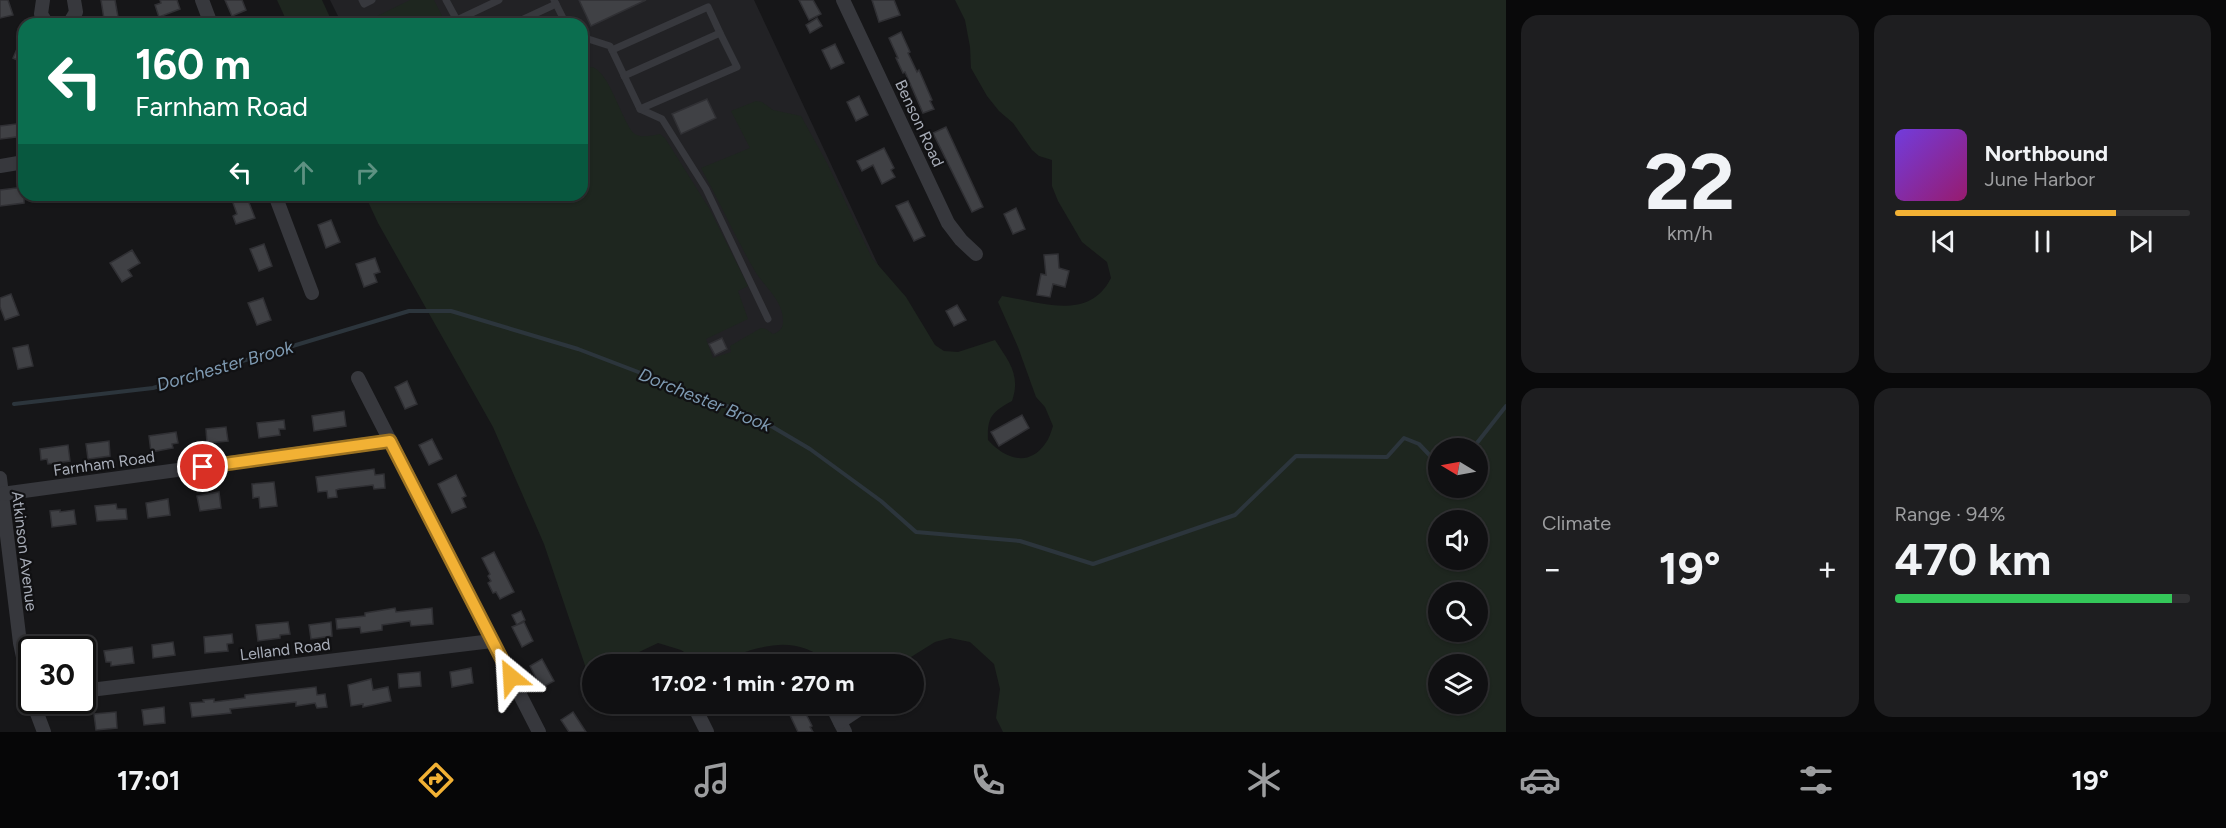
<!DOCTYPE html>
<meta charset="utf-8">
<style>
:root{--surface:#101012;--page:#1e1e20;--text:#f1f3f6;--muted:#9c9d9f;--line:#303032;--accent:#f2b134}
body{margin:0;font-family:Figtree,sans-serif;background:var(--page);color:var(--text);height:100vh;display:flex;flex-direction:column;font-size:22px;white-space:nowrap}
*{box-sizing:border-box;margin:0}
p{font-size:20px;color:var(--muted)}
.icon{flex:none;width:33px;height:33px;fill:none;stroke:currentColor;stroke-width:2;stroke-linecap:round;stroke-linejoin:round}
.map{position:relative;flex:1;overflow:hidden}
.panel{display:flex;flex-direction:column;gap:15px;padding:15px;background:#09090a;width:720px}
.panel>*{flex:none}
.guide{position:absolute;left:18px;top:18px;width:570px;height:183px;border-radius:18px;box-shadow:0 2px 4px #0004,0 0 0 2px var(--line);background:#0b6e4f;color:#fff;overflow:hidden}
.needle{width:39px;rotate:280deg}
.buttons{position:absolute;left:1428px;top:438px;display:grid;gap:12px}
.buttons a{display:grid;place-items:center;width:60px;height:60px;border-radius:50%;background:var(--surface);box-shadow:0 2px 4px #0004,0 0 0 2px var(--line);font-size:30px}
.speed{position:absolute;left:18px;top:636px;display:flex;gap:12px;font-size:30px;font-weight:700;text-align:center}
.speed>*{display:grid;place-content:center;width:78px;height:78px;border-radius:50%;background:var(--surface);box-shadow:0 2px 4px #0004,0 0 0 2px var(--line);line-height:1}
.speed .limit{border:3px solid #111;border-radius:9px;background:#fff;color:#111}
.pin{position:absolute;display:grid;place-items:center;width:51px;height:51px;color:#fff;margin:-26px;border:3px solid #fff;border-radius:50%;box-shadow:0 2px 6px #0007}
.me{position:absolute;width:66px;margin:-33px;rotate:333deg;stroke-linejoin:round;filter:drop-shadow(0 0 4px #0008)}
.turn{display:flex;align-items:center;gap:21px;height:126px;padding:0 18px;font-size:27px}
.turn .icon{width:78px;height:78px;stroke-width:2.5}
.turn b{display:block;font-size:42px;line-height:51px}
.lanes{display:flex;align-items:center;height:57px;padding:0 18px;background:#0003;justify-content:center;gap:30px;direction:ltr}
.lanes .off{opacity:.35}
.big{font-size:45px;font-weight:700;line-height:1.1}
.panel .widget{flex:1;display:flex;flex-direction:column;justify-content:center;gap:9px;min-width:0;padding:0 21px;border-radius:18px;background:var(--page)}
.panel .dial{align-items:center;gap:0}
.dial b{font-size:78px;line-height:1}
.song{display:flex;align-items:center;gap:18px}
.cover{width:72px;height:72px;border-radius:9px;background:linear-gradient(135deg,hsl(260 70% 55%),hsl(320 70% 35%))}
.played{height:6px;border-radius:3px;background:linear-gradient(90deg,var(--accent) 75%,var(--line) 75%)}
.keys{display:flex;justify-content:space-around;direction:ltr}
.heat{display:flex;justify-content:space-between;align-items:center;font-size:33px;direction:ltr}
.charge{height:9px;border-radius:4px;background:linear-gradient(90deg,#34c759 94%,var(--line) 0)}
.panel .tiles{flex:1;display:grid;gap:15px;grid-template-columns:repeat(2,1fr)}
.trip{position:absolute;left:582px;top:654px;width:342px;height:60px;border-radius:30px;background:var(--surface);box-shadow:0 2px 4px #0004,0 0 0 2px var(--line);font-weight:700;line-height:60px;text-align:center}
.tabs{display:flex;height:96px;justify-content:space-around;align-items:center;background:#060607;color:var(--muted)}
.tabs .icon{width:42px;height:42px}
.tabs .current{color:var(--accent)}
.tabs b{font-size:27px;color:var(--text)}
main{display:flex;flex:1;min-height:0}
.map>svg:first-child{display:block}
</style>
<main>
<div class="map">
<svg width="1506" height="732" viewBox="0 0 1506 732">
<rect width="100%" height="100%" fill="#161618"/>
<polygon fill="#222225" points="330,0 754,0 932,380 572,499 582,195 582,24 342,24"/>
<g fill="#1e261f" fill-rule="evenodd">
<polygon points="277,0 322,0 333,24 288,24"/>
<polygon points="410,0 434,0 446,24 361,24"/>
<path d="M955,0H1506V732H1003L996,718L1000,689L994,664L970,642L950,638L935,642L903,662H883L854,653L837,657L831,662C801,643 785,641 751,650C742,653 732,656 727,664H703L681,650L658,643L637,653L633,664H592V686L544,544L493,427L378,223L365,195H582V69C585,68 588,67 591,67C610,69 624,131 637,135C643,138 654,135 660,134L665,138L709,208L748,286L738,291L748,319L706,339L713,358L731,352L730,346L761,328L766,329L773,334C779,332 783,329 783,321C783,301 766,288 756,273C736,239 720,202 701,168L750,148L731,111L756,101L762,102L773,110L801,116L827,163L872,258L906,297L935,345L944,351L958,352L995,340C1009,362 1021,375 1012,401C992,412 987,417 988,440C1004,458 1028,468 1045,444C1049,439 1051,432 1053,426L1045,407L1036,397L1018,347L998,302L1002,296C1040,302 1089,322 1111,278L1107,262L1082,242L1058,201L1052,186V160L1039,156L1032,150L1013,123L999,111L987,96L971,68L970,47L965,20ZM1438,448H1478V488H1438ZM1438,520H1478V560H1438ZM1438,592H1478V632H1438ZM1438,664H1478V704H1438Z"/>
</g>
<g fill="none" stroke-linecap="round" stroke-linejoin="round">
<g stroke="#2c353c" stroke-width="4">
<polyline points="14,404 153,388 409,311 451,311 578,349 756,417 810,449 881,501 916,532 1020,541 1093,564 1235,515 1296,456 1387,457 1404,438 1419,444 1438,464"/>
<polyline points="1473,448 1506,406"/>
</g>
</g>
<g fill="#404145" stroke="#303034" stroke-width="1.5">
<polygon points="0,0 8,0 13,15 0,18"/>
<polygon points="101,0 115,0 118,17 104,19"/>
<polygon points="160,0 177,0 180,9 159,17 155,5 161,3"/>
<polygon points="225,0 242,0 246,10 232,16"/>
<polygon points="579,0 646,0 591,26"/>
<polygon points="799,0 813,0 821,14 809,20"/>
<polygon points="872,0 894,0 900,15 879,22"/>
<polygon points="817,18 822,26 810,33 806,25"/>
<polygon points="901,32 910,52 908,53 917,72 919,70 932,100 930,101 934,109 923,113 905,72 903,73 896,58 898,58 889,38"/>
<polygon points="24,33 24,63 13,58"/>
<polygon points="835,44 844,63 831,69 822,50"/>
<polygon points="859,96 868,115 856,121 847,102"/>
<polygon points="707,99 716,118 681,134 672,114"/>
<polygon points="24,123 24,136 0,139 0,126"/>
<polygon points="946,127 983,207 972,212 933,133"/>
<polygon points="884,148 894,168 891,170 895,177 882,184 873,165 862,171 857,161"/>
<polygon points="24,187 24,203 0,206 0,190"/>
<polygon points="246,195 255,218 236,224 233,216 237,214 232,200"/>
<polygon points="908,201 925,236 914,241 896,206"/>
<polygon points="1016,208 1025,229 1013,234 1004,214"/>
<polygon points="331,220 340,242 326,248 318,225"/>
<polygon points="264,244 272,266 259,271 250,249"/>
<polygon points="132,250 140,263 128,270 132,276 122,282 110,263"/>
<polygon points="1058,254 1059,268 1069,271 1065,287 1053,284 1050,297 1037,295 1041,274 1046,275 1044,255"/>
<polygon points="375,258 380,272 374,274 377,282 364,287 356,264"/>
<polygon points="11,294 19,315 5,320 0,307 0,298"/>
<polygon points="263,298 271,320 257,325 248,303"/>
<polygon points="957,305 966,320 954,326 946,311"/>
<polygon points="722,338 727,349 715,355 709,344"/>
<polygon points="28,345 33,366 18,369 13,348"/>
<polygon points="407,381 417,404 405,409 395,387"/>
<polygon points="344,411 346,426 314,431 312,416"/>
<polygon points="1022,415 1029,428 999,446 991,432"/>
<polygon points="284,420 285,429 279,429 280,435 259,438 257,423"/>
<polygon points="226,427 228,441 207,443 206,429"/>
<polygon points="176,432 178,443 172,444 173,448 151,452 149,436"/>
<polygon points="432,439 442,459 429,465 419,445"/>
<polygon points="109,441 110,456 88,459 86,444"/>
<polygon points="68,445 70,461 48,464 47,459 41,460 40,449"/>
<polygon points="374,469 375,475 384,474 385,488 374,489 373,485 339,489 336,490 337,497 328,498 327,491 318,492 316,477"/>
<polygon points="456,475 466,496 462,498 466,507 452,513 438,484"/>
<polygon points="274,482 277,506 260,508 259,497 253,498 252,484"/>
<polygon points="219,492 221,508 200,511 197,496"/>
<polygon points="168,499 170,515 148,518 146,503"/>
<polygon points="116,504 117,509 126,509 127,519 97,521 95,506"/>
<polygon points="60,510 60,512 74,510 76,524 52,527 50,511"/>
<polygon points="494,552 514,592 500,599 496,592 493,593 488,583 491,581 488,576 490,574 482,558"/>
<polygon points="395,608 396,612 432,608 433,624 411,626 410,621 382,625 382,630 361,633 360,627 337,629 336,619 365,616 365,613"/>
<polygon points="521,611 525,620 517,625 512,615"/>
<polygon points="288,622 290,634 280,635 280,638 258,641 256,625"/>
<polygon points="331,622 332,636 311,639 309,625"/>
<polygon points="524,622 533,641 522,647 512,627"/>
<polygon points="232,634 233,643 227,644 228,651 205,653 204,637"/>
<polygon points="173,642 175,655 153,658 152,645"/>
<polygon points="132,647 134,663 111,666 111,662 106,662 104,651"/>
<polygon points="542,659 554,681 541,688 530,666"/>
<polygon points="471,668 473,683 452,687 450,672"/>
<polygon points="420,672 421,686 399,688 398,674"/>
<polygon points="371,679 373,690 388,687 391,701 363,707 363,704 351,706 348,685"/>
<polygon points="316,687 317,695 325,694 327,707 317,708 315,703 296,706 296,702 230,709 231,713 192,717 190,703 204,702 203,700 214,699 214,702 245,698 245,695"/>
<polygon points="164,707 165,723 144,725 142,710"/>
<polygon points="803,708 812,726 810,727 813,732 798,732 790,715"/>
<polygon points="116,712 117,728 96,730 94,714"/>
<polygon points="573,712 586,732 569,732 561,720"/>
</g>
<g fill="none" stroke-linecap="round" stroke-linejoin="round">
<g stroke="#37383d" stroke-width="7">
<polyline points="362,0 364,4 372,0"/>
<polyline points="446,0 459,24"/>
<polyline points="554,0 566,24"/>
<polyline points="457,20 499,0"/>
<polyline points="513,24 556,4"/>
<polyline points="582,37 610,46 640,109 662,119 706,189 768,319"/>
<polyline points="612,50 708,7 720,33"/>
<polyline points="624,76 720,33 737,67 640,109"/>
</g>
<g stroke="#37383d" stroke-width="14">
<polyline points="43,0 41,14 47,24"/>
<polyline points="202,0 211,24"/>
<polyline points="843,0 948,223 961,240 976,254"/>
<polyline points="69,24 76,12 74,0"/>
<polyline points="0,166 24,162"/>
<polyline points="275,195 312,293"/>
<polyline points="358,378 539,732"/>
<polyline points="0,478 20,643 32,698"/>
<polyline points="2,494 390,441"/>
<polyline points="82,691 492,641"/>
<polyline points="32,700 44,732"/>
<polyline points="661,704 668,705 676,704"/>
<polyline points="693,704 707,732"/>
<polyline points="831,704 845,732"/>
<polyline points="840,722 858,710 862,704"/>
</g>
</g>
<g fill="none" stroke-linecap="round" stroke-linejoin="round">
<g stroke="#9d7322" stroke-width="15">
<polyline id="route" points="203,467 390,441 511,677"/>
</g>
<use href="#route" stroke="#f2b134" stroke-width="10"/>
</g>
<g text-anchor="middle" stroke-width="4.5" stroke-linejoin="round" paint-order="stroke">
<g font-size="16" fill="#a8adb8" stroke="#111113">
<text transform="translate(920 123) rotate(65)" y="6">Benson Road</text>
<text transform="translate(104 463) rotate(-8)" y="6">Farnham Road</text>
<text transform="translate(25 551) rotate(83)" y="6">Atkinson Avenue</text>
<text transform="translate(285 649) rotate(-7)" y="6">Lelland Road</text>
</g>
<g font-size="18" font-style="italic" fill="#7f9bb3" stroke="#111113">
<text transform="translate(225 366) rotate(-16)" y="6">Dorchester Brook</text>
<text transform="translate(705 400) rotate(22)" y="6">Dorchester Brook</text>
</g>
</g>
</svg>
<div class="buttons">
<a><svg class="needle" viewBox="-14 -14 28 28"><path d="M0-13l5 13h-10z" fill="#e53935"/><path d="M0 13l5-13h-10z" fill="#9c9d9f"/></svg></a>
<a><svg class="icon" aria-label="sound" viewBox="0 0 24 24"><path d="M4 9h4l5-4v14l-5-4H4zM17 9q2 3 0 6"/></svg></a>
<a><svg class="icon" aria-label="search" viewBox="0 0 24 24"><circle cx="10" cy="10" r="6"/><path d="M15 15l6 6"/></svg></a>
<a><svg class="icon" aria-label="layers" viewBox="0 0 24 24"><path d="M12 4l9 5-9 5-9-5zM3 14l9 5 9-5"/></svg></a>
</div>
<div class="speed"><div class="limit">30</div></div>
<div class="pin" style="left:203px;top:467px;background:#d93025"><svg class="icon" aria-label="arrive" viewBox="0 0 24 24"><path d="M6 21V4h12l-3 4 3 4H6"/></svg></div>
<svg class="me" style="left:511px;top:677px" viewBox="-20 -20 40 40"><path d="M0-17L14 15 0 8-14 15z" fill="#f2b134" stroke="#fff" stroke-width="4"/></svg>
<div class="trip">17:02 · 1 min · 270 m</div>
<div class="guide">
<div class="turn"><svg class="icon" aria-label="left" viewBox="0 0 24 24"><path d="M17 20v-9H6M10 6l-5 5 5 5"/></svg><div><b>160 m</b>Farnham Road</div></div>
<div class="lanes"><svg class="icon" aria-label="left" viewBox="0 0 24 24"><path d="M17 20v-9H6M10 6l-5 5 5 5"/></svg><svg class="icon off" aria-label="ahead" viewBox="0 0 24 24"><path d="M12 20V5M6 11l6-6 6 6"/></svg><svg class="icon off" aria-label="right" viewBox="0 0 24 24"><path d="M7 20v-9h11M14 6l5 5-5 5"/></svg></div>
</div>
</div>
<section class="panel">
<div class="tiles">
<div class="widget dial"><b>22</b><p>km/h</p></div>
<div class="widget">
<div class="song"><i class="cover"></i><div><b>Northbound</b><p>June Harbor</p></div></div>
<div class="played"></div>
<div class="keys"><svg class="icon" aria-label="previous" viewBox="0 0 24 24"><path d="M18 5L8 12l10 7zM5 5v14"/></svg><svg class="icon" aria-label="pause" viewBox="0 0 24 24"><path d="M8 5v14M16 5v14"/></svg><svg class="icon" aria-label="next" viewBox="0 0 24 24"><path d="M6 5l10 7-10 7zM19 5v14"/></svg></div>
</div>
<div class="widget"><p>Climate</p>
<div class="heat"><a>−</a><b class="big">19°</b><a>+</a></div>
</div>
<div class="widget"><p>Range · 94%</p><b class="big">470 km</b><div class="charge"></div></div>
</div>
</section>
</main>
<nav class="tabs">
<b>17:01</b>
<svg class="icon current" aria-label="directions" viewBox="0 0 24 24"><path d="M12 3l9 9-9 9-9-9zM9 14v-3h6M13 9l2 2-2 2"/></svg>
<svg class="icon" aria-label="music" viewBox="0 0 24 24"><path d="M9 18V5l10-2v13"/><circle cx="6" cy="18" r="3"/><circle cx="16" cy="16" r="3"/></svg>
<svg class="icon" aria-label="phone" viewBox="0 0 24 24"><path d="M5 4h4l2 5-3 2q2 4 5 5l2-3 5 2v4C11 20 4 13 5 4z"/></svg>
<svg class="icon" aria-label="climate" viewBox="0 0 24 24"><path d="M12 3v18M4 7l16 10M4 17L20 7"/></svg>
<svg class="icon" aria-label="car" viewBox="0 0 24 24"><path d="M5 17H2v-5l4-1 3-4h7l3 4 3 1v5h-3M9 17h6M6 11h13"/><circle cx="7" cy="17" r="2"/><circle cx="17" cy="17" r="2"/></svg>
<svg class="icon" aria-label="filters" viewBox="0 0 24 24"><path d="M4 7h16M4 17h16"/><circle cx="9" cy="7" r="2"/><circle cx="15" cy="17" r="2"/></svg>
<b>19°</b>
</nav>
